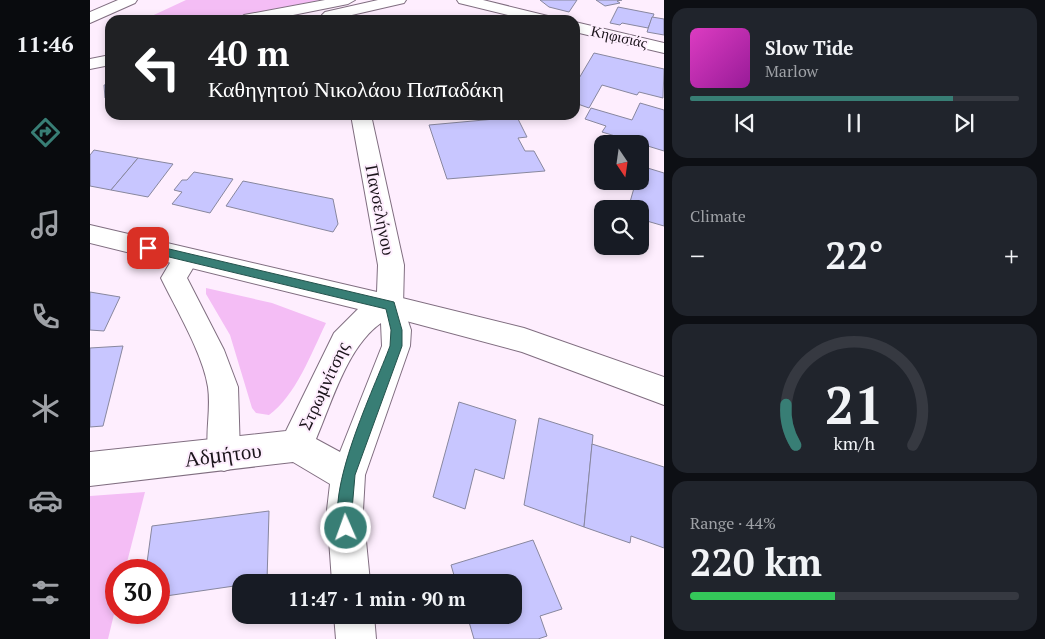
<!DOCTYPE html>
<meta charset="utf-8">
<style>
:root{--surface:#171b24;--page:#20242c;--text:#f1f3f6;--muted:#9ea1a6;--line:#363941;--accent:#387e75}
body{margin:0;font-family:"PT Serif",serif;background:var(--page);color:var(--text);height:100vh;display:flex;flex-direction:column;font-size:19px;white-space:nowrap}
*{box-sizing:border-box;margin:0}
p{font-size:16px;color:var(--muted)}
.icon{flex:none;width:28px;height:28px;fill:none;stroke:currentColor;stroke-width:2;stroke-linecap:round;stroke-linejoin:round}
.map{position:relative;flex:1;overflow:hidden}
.side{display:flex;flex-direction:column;gap:8px;padding:8px;background:#0d0f14;width:381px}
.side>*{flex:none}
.top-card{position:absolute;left:15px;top:15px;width:475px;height:105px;border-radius:15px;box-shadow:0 2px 8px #0003;background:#202124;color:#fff;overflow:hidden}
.needle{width:32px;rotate:167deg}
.buttons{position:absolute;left:504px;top:135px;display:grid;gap:10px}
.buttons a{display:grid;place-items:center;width:55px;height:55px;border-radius:10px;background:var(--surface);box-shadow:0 2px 8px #0003;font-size:25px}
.speed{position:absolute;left:15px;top:559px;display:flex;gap:10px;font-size:25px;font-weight:700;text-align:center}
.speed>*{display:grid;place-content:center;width:65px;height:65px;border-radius:50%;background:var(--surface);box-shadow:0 2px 8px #0003;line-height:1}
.speed .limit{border:8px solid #d22;background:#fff;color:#111}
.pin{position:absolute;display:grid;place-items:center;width:42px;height:42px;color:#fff;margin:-21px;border-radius:10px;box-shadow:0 2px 8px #0006}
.me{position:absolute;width:55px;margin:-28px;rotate:358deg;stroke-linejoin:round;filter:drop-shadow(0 0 4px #0008)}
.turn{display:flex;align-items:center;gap:18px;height:105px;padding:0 20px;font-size:22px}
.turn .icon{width:65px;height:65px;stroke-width:2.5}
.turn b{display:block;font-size:35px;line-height:42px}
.big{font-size:38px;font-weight:700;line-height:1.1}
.side .tile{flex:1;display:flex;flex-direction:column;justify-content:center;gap:8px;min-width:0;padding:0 18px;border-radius:15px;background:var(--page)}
.side .dial{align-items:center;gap:0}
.dial svg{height:130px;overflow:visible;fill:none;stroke:var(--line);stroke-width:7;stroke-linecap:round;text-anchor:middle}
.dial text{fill:var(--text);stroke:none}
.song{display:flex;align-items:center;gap:15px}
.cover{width:60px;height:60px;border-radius:8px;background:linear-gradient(135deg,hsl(310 70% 55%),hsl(300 70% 35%))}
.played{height:5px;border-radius:2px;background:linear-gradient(90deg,var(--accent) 80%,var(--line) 80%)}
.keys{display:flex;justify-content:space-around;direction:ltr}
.heat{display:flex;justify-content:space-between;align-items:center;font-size:28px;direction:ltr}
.charge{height:8px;border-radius:4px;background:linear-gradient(90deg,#34c759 44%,var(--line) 0)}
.trip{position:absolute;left:142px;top:574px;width:290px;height:50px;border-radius:15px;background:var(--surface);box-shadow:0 2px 8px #0003;font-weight:700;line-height:50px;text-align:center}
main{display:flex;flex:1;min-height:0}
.tabs{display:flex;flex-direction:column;width:90px;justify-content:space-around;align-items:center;background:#090b0e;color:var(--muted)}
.tabs .icon{width:35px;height:35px}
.tabs .selected{color:var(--accent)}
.tabs b{font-size:22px;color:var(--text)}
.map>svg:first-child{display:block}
</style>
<main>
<nav class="tabs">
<b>11:46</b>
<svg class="icon selected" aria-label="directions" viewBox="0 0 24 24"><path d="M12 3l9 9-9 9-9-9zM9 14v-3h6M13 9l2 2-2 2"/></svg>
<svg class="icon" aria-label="music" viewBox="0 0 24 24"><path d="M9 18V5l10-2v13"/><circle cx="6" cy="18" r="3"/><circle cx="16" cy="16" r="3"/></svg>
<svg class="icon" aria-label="phone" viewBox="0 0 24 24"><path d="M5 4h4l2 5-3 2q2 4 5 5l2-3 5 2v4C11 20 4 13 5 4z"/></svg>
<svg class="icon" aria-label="climate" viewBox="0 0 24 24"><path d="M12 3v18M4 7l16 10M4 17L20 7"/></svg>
<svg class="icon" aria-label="car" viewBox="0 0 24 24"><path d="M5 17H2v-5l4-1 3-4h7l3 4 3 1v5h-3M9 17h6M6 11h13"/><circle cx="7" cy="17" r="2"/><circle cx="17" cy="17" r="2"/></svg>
<svg class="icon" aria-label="filters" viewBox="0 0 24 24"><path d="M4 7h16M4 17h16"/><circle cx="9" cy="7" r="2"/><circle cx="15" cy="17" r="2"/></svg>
</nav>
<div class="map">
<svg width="574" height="639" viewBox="0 0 574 639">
<rect width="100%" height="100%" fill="#feeefe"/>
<g fill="#f4bdf5">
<polygon points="96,0 231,0 125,20 53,20"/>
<path d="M116,288L182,303L236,323C222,352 205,397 179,415L166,413L162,408L140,335L116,294Z"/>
<polygon points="55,492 35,570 26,570 26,606 18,639 0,639 0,496"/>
</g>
<g fill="#c8c6ff" stroke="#88879e">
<polygon points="450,0 487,0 479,12 459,7"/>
<polygon points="506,0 532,0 527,1 530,3 515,6"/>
<polygon points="528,7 564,14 558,28 532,23 530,25 520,23"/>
<polygon points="562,17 574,19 574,35 557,32"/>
<polygon points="504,53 574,69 573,98 549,92 547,95 512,85 499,108 485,103 485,85"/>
<polygon points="20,84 20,98 15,98 14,85"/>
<polygon points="550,103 574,110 574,151 512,132 516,126 495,119 501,108 542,120"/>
<polygon points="427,117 437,137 428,138 435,151 444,151 455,171 357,179 339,125"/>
<polygon points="4,150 48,158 21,190 0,186 0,155"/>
<polygon points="48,158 83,164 58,197 21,190"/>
<polygon points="551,166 574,173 574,226 550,219 550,209 538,209 546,181 550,181"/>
<polygon points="104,172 143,179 120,213 82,204 92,192 84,190 92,180 97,180"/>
<polygon points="153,181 243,199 248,224 243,232 136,206"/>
<polygon points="0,292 30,297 14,331 0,330"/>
<polygon points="33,346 13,426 0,427 0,348"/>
<polygon points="369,402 426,420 414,479 385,469 375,509 343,497"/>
<polygon points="449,418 503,435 494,527 434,505"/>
<polygon points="502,444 574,467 574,548 541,536 540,543 494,527"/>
<polygon points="179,511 177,581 151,582 151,585 69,597 69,570 56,570 62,526"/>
<polygon points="443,540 472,609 450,616 457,636 448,639 384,639 377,615 424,615 424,582 366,582 361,565"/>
</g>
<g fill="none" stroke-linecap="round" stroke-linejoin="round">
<g stroke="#806e80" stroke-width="2">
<path id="pedestrian" d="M96,248L105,251L109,258L97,278L134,350L148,387L150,455L146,467L134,471L122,467C112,441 122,414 118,387C113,354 86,309 71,278L87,251Z"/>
</g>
<g stroke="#806e80" stroke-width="2">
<g id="minor">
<path d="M261,115H281L314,265L313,306L321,330L320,346L275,475L273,510L280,582H242L237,510L240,484L203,462L0,486V452L196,431L244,333L268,309L0,243V225L287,292L288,265ZM291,323L292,346L250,452L226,439C242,402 257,347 291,323Z"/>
<polygon points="244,615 284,615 286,639 246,639"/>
</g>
</g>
<g stroke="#806e80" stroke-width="2">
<g id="tertiary">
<polygon points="28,0 47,0 45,3 0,23 0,12"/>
<polygon points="300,295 434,328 574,377 574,405 432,352 290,314 287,306 290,298"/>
</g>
</g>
<g stroke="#806e80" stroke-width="2">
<g id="secondary">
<polygon points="235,0 265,0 258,4 178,20 146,20 154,15"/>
<polygon points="288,0 316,0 314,3 240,20 232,15 235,12"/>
<polygon points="367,0 393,0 462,17 465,20 438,20 369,3"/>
<polygon points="485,22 574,43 574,53 485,32"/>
<polygon points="20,55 20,65 0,69 0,59"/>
</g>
</g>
<use href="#pedestrian" fill="#fff" fill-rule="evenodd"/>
<use href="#minor" fill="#fff" fill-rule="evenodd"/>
<use href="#tertiary" fill="#fff" fill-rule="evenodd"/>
<use href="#secondary" fill="#fff" fill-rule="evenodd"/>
</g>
<path fill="#387e75" stroke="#24524c" d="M58,244L304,302L312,330V346L265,475L262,510L264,528L262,533L256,536L251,533C234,491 284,389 300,346L301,330L296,309L54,251L52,248Z"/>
<g text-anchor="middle" stroke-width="4" stroke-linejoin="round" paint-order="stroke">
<g font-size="15" fill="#1b141b" stroke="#feeefe">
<text transform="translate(529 37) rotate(13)" y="5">Κηφισιάς</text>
</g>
<g font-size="18" fill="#1b141b" stroke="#feeefe">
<text transform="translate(290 210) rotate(79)" y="6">Πανσελήνου</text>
<text transform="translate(234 386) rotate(-65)" y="6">Στρωμνίτσης</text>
</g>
<g font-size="21" fill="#1b141b" stroke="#feeefe">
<text transform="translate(133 455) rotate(-7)" y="7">Αδμήτου</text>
</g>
</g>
</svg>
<div class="buttons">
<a><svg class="needle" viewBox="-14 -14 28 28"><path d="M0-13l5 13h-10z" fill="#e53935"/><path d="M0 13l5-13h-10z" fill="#9ea1a6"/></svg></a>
<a><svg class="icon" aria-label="search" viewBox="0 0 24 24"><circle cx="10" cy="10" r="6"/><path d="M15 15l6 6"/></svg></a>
</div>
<div class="speed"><div class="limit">30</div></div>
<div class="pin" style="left:58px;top:248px;background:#d93025"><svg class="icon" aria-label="arrive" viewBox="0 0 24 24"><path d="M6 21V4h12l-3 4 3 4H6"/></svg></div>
<svg class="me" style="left:256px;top:528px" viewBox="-20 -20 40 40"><circle r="17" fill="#387e75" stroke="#fff" stroke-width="3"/><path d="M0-11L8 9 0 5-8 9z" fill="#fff"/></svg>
<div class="trip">11:47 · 1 min · 90 m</div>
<div class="top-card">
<div class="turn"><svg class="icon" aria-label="left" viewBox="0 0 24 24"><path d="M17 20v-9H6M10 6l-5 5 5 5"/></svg><div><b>40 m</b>Καθηγητού Νικολάου Παπαδάκη</div></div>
</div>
</div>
<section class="side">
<div class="tile">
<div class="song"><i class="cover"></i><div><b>Slow Tide</b><p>Marlow</p></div></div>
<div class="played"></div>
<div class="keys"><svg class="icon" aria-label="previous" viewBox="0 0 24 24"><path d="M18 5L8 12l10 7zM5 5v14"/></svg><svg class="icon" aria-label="pause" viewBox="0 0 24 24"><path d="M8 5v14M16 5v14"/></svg><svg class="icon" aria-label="next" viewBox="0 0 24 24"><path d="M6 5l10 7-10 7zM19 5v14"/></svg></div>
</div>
<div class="tile"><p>Climate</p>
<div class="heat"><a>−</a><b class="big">22°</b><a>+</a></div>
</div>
<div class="tile dial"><svg viewBox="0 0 100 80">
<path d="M14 69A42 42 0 1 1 86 69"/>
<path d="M14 69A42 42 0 0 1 8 44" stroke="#387e75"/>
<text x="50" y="56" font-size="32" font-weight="700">21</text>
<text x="50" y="72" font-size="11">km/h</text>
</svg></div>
<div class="tile"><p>Range · 44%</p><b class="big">220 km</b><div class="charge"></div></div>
</section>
</main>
